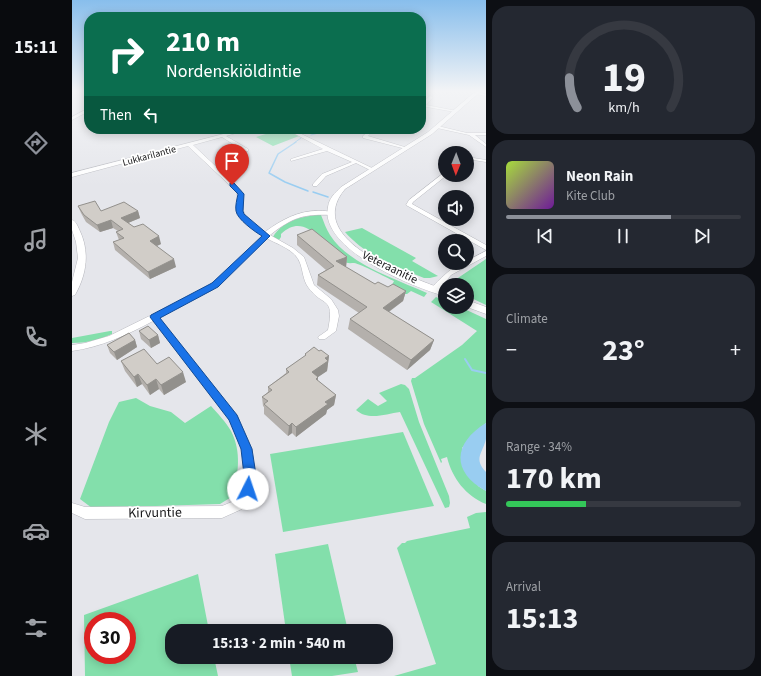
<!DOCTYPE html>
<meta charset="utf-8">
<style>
:root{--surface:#171b24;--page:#242831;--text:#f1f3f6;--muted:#9ea1a6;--line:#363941;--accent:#8c9099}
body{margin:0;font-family:"Source Sans 3",sans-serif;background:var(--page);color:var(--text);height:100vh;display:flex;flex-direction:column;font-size:15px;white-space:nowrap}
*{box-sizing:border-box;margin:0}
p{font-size:13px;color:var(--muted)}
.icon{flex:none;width:22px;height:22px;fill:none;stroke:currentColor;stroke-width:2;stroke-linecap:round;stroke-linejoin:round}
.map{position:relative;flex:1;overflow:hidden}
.sheet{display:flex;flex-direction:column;gap:6px;padding:6px;background:#0d0f14;width:275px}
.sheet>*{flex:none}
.guide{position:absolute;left:12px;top:12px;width:342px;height:122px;border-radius:16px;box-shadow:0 2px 10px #0003;background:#0b6e4f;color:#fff;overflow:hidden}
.needle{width:26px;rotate:181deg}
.buttons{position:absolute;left:366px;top:146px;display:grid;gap:8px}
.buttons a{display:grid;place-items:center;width:36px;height:36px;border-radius:50%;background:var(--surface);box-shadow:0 2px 10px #0003;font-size:20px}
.speed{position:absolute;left:12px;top:612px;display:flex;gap:8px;font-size:20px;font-weight:700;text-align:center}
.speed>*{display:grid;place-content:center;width:52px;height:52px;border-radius:50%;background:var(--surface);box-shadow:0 2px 10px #0003;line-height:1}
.speed .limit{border:6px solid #d22;background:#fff;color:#111}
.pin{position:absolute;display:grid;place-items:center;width:34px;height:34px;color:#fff;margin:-41px -17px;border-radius:50% 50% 50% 0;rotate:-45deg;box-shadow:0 0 4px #0007}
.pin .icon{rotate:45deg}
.me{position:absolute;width:44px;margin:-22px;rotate:4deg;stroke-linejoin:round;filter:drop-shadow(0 0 3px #0008)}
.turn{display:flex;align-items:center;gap:14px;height:84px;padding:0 16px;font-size:18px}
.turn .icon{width:52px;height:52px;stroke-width:2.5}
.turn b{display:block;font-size:28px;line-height:34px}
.then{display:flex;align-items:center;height:38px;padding:0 16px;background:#0003;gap:8px;font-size:15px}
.big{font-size:30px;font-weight:700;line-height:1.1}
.sheet .card{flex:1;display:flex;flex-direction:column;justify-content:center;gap:6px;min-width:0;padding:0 14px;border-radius:16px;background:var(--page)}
.sheet .dial{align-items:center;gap:0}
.dial svg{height:104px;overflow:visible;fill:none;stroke:var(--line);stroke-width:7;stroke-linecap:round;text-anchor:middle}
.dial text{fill:var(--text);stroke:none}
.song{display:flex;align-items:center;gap:12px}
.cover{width:48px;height:48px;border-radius:6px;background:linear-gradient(135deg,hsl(80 70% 55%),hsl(280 70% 35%))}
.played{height:4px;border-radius:2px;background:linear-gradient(90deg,var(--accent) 70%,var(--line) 70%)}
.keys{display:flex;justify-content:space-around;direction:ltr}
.heat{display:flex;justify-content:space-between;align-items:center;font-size:22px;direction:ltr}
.charge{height:6px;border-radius:3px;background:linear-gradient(90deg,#34c759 34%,var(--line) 0)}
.trip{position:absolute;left:93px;top:624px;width:228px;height:40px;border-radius:16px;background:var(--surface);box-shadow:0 2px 10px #0003;font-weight:700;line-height:40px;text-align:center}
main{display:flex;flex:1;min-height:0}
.menu{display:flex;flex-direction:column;width:72px;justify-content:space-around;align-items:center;background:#090b0e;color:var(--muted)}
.menu .icon{width:28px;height:28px}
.menu .current{color:var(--accent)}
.menu b{font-size:18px;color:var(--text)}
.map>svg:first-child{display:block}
</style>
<main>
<nav class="menu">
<b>15:11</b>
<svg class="icon current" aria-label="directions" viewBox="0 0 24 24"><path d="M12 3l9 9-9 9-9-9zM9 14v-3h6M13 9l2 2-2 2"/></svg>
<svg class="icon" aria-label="music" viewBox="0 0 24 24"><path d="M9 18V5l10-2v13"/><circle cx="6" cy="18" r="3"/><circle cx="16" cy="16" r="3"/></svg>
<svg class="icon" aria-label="phone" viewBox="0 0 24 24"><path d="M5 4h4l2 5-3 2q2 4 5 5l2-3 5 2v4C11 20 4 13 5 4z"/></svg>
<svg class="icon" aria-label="climate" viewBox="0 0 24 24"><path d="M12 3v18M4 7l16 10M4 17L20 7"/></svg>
<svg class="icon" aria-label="car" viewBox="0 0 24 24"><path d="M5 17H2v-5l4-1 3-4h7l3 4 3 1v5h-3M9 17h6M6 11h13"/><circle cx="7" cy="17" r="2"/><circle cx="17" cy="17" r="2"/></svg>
<svg class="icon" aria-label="filters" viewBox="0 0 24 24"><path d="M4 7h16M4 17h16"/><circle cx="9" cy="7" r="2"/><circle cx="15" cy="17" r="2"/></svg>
</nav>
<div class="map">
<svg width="414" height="676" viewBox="0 0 414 676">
<rect width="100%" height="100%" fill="#e5e6eb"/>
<g fill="#83dfab" fill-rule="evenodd">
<polygon points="190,129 213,129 227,136 201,146 184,137 197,133"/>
<path d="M249,215C252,222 254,229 258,235C276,264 324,279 355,293L352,297L339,291L335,294H330L320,285L322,281C315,278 289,264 282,263C279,263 275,264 271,261C251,247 235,210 209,234V237L207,240L201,237C210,221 232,215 249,215Z"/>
<path d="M290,228L344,258L340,261L366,276L358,278H352C323,266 294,256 273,232Z"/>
<polygon points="414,259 414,305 395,296 395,285 377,285 377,284"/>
<path d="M364,297L373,301V307H388L414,319V423L403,432L390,448L406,486L414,491V504C394,496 380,478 375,457L369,459L370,462L369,463L352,424L339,381L340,378H343L390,345L405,331L359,302Z"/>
<path d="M38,331H40V334C27,340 14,343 0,343V338Z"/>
<path d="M329,384L333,385L337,389L347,422L377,496L378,503L377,507L373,508L328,412C314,414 296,421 284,410L296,399L306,406L315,401L307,393Z"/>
<path d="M64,398L78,406L99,412L113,423L139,406C146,414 154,422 159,431C170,452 166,474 161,496L148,504L20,508L8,499L37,422L47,402Z"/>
<polygon points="331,432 362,506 211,532 198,454"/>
<polygon points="414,512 414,676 322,676 364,664 325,548 330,543 333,543 335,541 398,528 395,517 404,513"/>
<polygon points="256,544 276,631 214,631 203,554"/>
<path d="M126,574L137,631H100V657H142L146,676H13L12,615ZM21,621H55V655H21Z"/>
<polygon points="217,657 282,657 286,672 260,676 220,676"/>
</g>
<path fill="#99cdf1" d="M414,423C414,428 414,434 414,439C411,453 401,458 414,472V491C379,472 381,443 414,423Z"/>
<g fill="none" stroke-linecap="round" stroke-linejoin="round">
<g stroke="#99cdf1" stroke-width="1">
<polyline points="239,135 262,129"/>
<polyline points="222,143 229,138"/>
</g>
<g stroke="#99cdf1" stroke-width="1.5">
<polyline points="224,142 206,154 197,173 213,182 236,191"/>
<polyline points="241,192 256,197"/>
</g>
<polyline stroke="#99cdf1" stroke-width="2" points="393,359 400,370 414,373"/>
<g stroke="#b8b9bf" stroke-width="1">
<g id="minor">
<polygon points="373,91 377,91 377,92 375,93"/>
<polygon points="404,92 414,94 414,96 403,94"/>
<polygon points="358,96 361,97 354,105 385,111 383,112 349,106 349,104"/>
<polygon points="17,108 17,111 0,120 0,117"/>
<polygon points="366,126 395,133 414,133 414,135 403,135 414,144 414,147 397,135 365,128 364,127"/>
<path d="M171,129H178L154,136L176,149V151H172L150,137L121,145L168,189C172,195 170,200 171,207C171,219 185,227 193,232C213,217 234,207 260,212V214L258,215C230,214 220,218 198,235L221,248L232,257L242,285L259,299L266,310L267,316L264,331L253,339H247L246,337L256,330C263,295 251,308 236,287C231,280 231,271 228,263C224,250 205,244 194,238L142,289L87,318L165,415L180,449L183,475L180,493L175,503L170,509L150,518L13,519L0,513V503L13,507L150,506L162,501L171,488L173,475L170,449L158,420L81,321C55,335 29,347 0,351V345L13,343L37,336L132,289L151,274L190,235C181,230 166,221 165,210C164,203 167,197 164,191L116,146L0,177V173Z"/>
<polygon points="214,129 219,129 302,169 298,170 284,163 254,176 245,186 241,186 241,184 250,174 280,162 255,151 219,161 219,159 251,149"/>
<polygon points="299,129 303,129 296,136 336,148 334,149 291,138 291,136"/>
<polygon points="395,157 414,160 414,162 395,159"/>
<polygon points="373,172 373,175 375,175 341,202 340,204 414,245 414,250 334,205 337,200"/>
<path d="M414,251V256L379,275L366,291H360L359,289L360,287C369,279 382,263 395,263V261Z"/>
</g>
</g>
<g stroke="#b8b9bf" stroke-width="1">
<g id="major">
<path d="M404,91H409L360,134L273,189C229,241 340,277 373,290V296C342,288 247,249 256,207C257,198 263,193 269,187L356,132Z"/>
<path d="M0,220C4,221 5,225 7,229C18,251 15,274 3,295L0,296V282L6,258L4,242L0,230Z"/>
<polygon points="395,300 414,307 414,314 395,307"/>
</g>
</g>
<use href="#minor" fill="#fff" fill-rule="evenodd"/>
<use href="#major" fill="#fff" fill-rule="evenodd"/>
</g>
<g fill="#b4b0ac">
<polygon points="6,206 29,211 66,211 68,218 56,223 89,244 85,246 104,267 78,279 43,250 41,242 47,240 44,232 46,231 41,228 28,232 14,222 9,213"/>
<polygon points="225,235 275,257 274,267 273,267 303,284 334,291 331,301 317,312 362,340 358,350 335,370 276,329 278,319 287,313 245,285 246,275 254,270 225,245"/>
<polygon points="67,331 86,335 88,343 79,348 69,339"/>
<polygon points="63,340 65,347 45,360 38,353 35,345"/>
<polygon points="247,351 257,356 255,371 246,377 246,381 264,395 262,405 255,410 254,414 224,437 220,433 216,436 192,414 192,407 191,406 190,397 196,392 196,387 214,373 214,369 233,356 233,354"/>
<polygon points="49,361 85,364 114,382 92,395 87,389 78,395 70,384 65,387 53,371"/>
</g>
<g fill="#92908c">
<polygon points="66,211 68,218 51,225 49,218"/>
<polygon points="39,220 41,228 28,232 25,225"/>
<polygon points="87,236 89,244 80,248 78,241"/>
<polygon points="275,257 274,267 263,271 264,261"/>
<polygon points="102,259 104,267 78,279 76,272"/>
<polygon points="334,291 331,301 308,318 311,308"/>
<polygon points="86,335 88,343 79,348 77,340"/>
<polygon points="63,340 65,347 45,360 42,352"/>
<polygon points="362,340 358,350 335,370 339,360"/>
<polygon points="257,356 255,371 246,377 245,387 240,372 253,358"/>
<polygon points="111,372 114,382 92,395 89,385"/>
<polygon points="66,374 70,384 65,387 62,377"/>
<polygon points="84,379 87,389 78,395 75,385"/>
<polygon points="264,395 262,405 255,410 254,414 224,437 224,427 253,402"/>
<polygon points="220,423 220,433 216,436 217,426"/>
</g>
<g fill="#d1cdc8" stroke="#92908c">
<polygon points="23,201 29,211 52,202 66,211 49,218 62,227 71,224 87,236 78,241 102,259 76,272 41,242 52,238 44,232 51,229 39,220 25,225 12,215 6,206"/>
<polygon points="240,229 275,257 264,261 303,284 306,282 316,287 321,284 334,291 311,308 362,340 339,360 278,319 295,307 246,275 262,266 225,235"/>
<polygon points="76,326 86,335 77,340 67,331"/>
<polygon points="57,333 63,340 42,352 35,345"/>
<polygon points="242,347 247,351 249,350 257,356 253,358 256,361 240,372 246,377 244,379 264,395 253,402 256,404 224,427 220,423 217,426 192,404 196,401 190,397 200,390 196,387 217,372 214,369 234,355 233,354"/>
<polygon points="72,349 85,364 97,357 111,372 89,385 84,379 75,385 66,374 62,377 49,361"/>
</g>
<linearGradient id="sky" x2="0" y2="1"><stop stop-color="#88beec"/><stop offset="0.49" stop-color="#f3f4f6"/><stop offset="1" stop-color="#f3f4f6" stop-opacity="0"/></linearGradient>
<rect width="414" height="186" fill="url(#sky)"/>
<path fill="#1a73e8" stroke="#114b97" d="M158,183H162L172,194L171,211L172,214L198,236L146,287L88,318L165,415L180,449L184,475L181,493L176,495L172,493L170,489L172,475L169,449L157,420L78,317L79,315L140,283L190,236C183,232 165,219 164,211C163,206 165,199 166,194L158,186Z"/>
<g text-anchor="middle" stroke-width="3.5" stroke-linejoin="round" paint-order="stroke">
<g font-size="10" fill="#19191b" stroke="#fff">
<text transform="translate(77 155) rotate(-15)" y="4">Lukkarilantie</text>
</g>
<g font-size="12" fill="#19191b" stroke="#fff">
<text transform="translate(318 267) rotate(26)" y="4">Veteraanitie</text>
</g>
<g font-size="14" fill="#19191b" stroke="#fff">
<text transform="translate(83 512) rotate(-1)" y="5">Kirvuntie</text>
</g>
</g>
</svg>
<div class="buttons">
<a><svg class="needle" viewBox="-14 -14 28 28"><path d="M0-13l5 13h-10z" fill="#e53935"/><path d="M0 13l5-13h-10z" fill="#9ea1a6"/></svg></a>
<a><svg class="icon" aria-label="sound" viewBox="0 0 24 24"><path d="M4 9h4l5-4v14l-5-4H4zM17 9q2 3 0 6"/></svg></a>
<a><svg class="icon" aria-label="search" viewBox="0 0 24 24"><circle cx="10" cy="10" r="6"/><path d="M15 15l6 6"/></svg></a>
<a><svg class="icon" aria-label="layers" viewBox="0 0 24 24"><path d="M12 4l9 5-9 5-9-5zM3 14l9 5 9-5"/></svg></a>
</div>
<div class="speed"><div class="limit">30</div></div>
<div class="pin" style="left:160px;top:185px;background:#d93025"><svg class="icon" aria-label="arrive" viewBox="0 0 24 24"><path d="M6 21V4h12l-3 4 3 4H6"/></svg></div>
<svg class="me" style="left:176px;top:489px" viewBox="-20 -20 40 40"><circle r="19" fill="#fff"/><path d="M0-13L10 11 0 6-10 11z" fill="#1a73e8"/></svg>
<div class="trip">15:13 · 2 min · 540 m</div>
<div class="guide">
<div class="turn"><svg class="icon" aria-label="right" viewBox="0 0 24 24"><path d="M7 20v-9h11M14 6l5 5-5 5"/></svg><div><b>210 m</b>Nordenskiöldintie</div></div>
<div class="then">Then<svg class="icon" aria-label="left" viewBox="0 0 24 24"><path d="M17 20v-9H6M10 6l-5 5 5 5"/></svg></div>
</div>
</div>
<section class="sheet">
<div class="card dial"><svg viewBox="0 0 100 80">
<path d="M14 69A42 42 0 1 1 86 69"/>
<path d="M14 69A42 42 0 0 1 8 46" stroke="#8c9099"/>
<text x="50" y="56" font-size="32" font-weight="700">19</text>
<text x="50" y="72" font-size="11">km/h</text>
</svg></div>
<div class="card">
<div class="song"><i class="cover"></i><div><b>Neon Rain</b><p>Kite Club</p></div></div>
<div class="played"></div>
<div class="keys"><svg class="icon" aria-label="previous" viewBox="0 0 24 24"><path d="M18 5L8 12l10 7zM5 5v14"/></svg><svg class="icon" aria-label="pause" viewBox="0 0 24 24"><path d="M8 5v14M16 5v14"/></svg><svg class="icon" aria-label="next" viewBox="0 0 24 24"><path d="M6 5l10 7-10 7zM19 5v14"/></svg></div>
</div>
<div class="card"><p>Climate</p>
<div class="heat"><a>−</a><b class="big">23°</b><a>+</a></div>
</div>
<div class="card"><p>Range · 34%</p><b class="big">170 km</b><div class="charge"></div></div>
<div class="card"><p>Arrival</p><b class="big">15:13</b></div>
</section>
</main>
